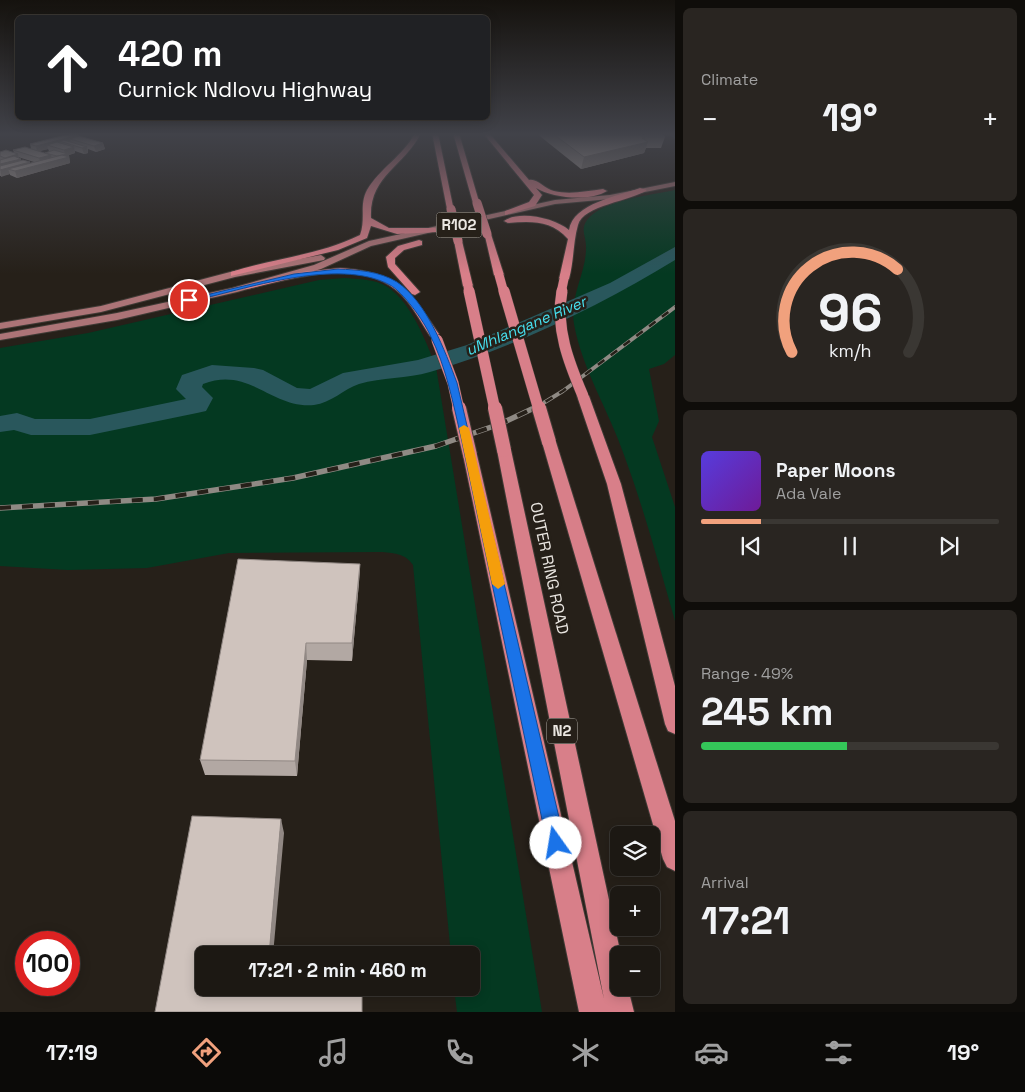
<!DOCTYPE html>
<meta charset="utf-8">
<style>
:root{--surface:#1c1813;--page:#292521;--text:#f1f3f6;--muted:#a0a0a0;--line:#3a3733;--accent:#f1a17d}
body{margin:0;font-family:"Space Grotesk",sans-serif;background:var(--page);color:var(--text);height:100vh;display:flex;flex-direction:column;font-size:19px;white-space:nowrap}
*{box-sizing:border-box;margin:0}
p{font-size:16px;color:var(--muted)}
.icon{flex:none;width:28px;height:28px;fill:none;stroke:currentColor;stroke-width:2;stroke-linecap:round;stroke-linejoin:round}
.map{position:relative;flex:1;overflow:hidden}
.panel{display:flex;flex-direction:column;gap:8px;padding:8px;background:#0f0d0a;width:350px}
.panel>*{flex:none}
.hud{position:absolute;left:15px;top:15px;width:475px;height:105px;border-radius:8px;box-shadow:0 2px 12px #0003,0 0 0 1px var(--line);background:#202124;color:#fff;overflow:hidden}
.fabs{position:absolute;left:610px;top:826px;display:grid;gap:10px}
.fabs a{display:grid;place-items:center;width:50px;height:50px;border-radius:8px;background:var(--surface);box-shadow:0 2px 12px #0003,0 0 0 1px var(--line);font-size:25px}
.speed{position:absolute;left:15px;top:931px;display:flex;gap:10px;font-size:25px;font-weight:700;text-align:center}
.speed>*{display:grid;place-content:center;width:65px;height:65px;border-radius:50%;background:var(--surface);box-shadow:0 2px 12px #0003,0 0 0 1px var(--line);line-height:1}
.speed .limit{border:8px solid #d22;background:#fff;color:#111}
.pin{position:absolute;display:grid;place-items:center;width:42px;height:42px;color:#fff;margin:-21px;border:2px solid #fff;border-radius:50%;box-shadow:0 1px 5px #0007}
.me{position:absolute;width:55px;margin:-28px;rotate:347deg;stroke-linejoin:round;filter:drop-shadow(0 0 4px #0008)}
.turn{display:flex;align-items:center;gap:18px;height:105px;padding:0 20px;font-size:22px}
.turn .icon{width:65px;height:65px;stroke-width:2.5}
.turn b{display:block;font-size:35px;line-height:42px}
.big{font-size:38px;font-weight:600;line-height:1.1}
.panel .tile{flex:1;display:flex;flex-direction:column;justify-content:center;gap:8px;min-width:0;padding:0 18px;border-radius:8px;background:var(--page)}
.panel .dial{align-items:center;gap:0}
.dial svg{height:130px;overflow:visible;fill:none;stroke:var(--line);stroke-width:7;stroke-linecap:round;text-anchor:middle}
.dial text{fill:var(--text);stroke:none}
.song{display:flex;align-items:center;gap:15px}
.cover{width:60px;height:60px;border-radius:8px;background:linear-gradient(135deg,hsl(250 70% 55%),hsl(280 70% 35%))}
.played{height:5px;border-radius:2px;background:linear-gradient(90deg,var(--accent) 20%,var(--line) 20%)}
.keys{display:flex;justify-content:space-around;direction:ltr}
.heat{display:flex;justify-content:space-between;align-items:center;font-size:28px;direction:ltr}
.charge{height:8px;border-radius:4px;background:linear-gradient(90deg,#34c759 49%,var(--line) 0)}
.trip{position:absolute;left:195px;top:946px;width:285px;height:50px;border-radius:8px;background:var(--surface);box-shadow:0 2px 12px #0003,0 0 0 1px var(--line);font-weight:600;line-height:50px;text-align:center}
.dock{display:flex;height:80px;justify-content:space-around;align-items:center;background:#0b0a08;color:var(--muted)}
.dock .icon{width:35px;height:35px}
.dock .current{color:var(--accent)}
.dock b{font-size:22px;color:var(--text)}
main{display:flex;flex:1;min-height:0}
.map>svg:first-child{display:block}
</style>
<main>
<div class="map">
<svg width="675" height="1012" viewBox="0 0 675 1012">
<rect width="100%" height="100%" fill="#262019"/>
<g fill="#043921">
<path d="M675,190V355L664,364L649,369L659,421L652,437L675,507V621C659,565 644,509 624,455C609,411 582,369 574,324C569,296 587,272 586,246C586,236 580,230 587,220C602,200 651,195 675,190Z"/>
<path d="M344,278C357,279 370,279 382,284C409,296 426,341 436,367L542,1012H457L454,988H471V955H451L413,565C405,553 393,553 380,552L229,553L147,568L68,570L0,566V348L88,333L319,280Z"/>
</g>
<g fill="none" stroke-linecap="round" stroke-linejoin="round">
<polyline stroke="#29575c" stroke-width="2.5" points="671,133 675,138"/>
<path fill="#29575c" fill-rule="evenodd" d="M675,247V260C602,305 513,348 430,372C407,379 382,377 359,384C344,389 331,403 314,405C271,409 250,366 203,384L202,387L213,398L206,411L197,413L90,435H31L14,430L0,432V416L17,413L35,419H90L186,399L176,389L182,375L212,365L254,368L263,370L297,388L310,389L343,373L418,360L467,345L610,283Z"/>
<g stroke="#3f3a35" stroke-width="2">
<g id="major">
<polygon points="675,182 675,186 610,199 555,204 371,246 321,269 237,292 117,320 0,340 0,334 117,313 232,288 314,265 369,241 555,200 610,195"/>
<polygon points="321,255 325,258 324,260 235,277 101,312 0,329 0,323 101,306 234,271"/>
</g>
</g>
<g stroke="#3f3a35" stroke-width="2">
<g id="highway">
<path d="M415,133H421C404,167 369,176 371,218L389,228H435L439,230L438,232L397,234L371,226L367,238L338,250L231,276V272C274,258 320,255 360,235C366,219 359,205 367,190C380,168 403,156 415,133Z"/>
<polygon points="432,133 438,133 454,211 447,209"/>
<polygon points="453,133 459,133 480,205 473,203"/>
<path d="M483,133H489L529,180C537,178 545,189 554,191C570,195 587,191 603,189L607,191C590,202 552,198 536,188L542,195L535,206L505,215V211L529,202L534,195Z"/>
<path d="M640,188L647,190C632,201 583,205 578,225C573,242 574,261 569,279L564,282L559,279L568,239C551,220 531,221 508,223L504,221C519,210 555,218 569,230C573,203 619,196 640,188Z"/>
<polygon points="484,232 491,234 504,275 502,277 494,275"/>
<polygon points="458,238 462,241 473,286 468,289 463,286 454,241"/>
<polygon points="419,240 422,241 422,245 404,250 395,258 395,264 420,292 415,295 412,294 388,267 386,257 398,246"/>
<path d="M340,268C398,272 409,290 439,334L434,337L430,336C420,321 411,302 396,290C355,257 292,279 247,289L242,286L302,272Z"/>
<polygon points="583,392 589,396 621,484 675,686 675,734 668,731 665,724 607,484 577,396"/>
<polygon points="549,438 556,442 675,821 675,871 667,867 663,859 542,442"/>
<polygon points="504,446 511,450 621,955 619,955 619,988 628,988 634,1012 579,1012 463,455 470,451 477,455 604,999 497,450"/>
</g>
</g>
<use href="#major" fill="#ac7477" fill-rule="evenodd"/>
<use href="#highway" fill="#d87f89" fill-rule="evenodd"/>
<g stroke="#8f8a84" stroke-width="4">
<polyline id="rail-far1" points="532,410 563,391 675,307"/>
</g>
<g stroke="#8f8a84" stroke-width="5.5">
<polyline id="rail" points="0,508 156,499 293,478 436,446 500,424 534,408"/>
</g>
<use href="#rail-far1" stroke="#262019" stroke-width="2.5" stroke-dasharray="8" stroke-linecap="butt"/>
<use href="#rail" stroke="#262019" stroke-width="4" stroke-dasharray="11" stroke-linecap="butt"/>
<g stroke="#3f3a35" stroke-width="10" stroke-linecap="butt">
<g id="highway-bridge-far2">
<polyline points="477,203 487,234"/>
<polyline points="451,209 458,241"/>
<polyline points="499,275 504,293"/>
<polyline points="468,286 469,293"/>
<polyline points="561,293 564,279"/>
</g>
</g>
<g stroke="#3f3a35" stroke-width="12" stroke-linecap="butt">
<g id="highway-bridge-far1">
<polyline points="469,291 495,410"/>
<polyline points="504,291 539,410"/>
<path d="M562,291C555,328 569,363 583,396"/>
<polyline points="437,340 453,383 459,410"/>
</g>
</g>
<g stroke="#3f3a35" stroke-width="16" stroke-linecap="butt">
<g id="highway-bridge">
<polyline points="459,408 470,455"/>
<polyline points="495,408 504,450"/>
<polyline points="539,408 549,442"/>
</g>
</g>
<use href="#highway-bridge-far2" stroke="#d87f89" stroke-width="9"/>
<use href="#highway-bridge-far1" stroke="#d87f89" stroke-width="11"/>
<use href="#highway-bridge" stroke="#d87f89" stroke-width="14"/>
</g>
<g fill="#b2a8a3" fill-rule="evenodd">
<polygon points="536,133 662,133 665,137 661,148 646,148 644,153 581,169"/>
<path d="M79,135V136L103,143L105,149L96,152L88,149V153L84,154L75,151V153L69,155L70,163L17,178L10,175V174L0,176V152L14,153L13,150L31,149L30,144ZM48,149L49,151H51L45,153L46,154L39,151ZM18,157L34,162L30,163V162L21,160Z"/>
<polygon points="360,564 359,582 352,661 307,660 297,776 205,775 200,760"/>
</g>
<g fill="#918884">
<polygon points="79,135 80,141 70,139 71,143 59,141 60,146 47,145 48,149 37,152 36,146"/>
<polygon points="648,142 644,153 581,169 584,157"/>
<polygon points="103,143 105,149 96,152 94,146"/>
<polygon points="74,147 75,153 69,155 69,157 59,160 69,157 70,163 17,178 15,171 8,169 10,174 1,177 0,164 7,162 5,158 18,154 19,159 21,159 22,164 30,162 31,167 41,164 39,158 51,155 53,161 65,155 64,150"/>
<polygon points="87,147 88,153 84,154 82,148"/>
<polygon points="360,564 359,582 352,661 352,643"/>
<polygon points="306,643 307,660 297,776 295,761"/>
<polygon points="281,819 284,833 273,955 269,955"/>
</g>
<g fill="#cfc3bd" stroke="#918884">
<polygon points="73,133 79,135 36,146 30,144"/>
<polygon points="552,133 636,133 645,138 642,138 648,142 584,157"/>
<polygon points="640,133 662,133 665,137 648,137"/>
<polygon points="79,136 103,143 94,146 70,139"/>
<polygon points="64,140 87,147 82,148 59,141"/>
<polygon points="57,142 74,147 64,150 47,145"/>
<polygon points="25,147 51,155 39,158 13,150"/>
<polygon points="6,150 18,154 5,158 0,156 0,152"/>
<polygon points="54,150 68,154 57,156 45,153"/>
<polygon points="62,155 69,157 15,171 8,169"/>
<polygon points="14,156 21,159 0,164 0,160"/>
<polygon points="23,160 30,162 0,170 0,166"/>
<polygon points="238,559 360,564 352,643 306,643 295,761 200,760"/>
<polygon points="192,816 281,819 269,955 204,955 204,988 362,988 362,1012 155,1012"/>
</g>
<linearGradient id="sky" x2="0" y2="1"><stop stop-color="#15120e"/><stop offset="0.49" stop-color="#414249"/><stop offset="1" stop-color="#414249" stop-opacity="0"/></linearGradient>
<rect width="675" height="274" fill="url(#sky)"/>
<path fill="#1a73e8" stroke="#114b97" d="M338,269C358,270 379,271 397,282C427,302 445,351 457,383L565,843L562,850L556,852L550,850L547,843L461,437C453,403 446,366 430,335C424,321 403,292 390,285C338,257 245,289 189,302L185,300L294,274Z"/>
<polygon fill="#f59e0b" points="464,425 469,428 505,584 498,589 492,584 459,428"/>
<g text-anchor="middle" stroke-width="5" stroke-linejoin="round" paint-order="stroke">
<g fill="#262019" stroke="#afaba5" stroke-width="1">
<rect x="436.5" y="212.5" width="45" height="25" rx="4"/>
<rect x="547" y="718.5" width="30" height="25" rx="4"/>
</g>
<g font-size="15" font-weight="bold" fill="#eae6e1">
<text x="459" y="230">R102</text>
<text x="562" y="736">N2</text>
</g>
<g font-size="15" font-style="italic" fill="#47e1f0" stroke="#262019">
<text transform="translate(526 326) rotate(-23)" y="5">uMhlangane River</text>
</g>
<g font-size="16" fill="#eae6e1" stroke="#262019">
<text transform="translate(550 568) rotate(78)" y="6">OUTER RING ROAD</text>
</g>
</g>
</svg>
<div class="fabs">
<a><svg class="icon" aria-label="layers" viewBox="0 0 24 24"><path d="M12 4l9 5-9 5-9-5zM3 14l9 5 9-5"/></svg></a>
<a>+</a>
<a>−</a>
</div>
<div class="speed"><div class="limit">100</div></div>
<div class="pin" style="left:189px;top:300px;background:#d93025"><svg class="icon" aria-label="arrive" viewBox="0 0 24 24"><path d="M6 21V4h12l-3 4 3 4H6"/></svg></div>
<svg class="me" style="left:556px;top:843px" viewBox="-20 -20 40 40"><circle r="19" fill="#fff"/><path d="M0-13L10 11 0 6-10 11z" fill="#1a73e8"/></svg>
<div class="trip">17:21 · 2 min · 460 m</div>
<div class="hud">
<div class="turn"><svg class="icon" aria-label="ahead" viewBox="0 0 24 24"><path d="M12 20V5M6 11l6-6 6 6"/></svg><div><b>420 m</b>Curnick Ndlovu Highway</div></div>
</div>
</div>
<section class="panel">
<div class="tile"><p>Climate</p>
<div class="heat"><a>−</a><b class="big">19°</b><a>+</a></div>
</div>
<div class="tile dial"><svg viewBox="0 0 100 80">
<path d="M14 69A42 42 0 1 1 86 69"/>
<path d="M14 69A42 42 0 0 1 79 18" stroke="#f1a17d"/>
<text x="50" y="56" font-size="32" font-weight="700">96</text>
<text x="50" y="72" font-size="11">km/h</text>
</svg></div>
<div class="tile">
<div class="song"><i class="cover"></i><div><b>Paper Moons</b><p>Ada Vale</p></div></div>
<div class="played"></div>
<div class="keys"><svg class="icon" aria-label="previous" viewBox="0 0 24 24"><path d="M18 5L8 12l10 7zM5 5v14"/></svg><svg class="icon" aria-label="pause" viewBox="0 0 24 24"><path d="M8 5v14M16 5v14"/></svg><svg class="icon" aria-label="next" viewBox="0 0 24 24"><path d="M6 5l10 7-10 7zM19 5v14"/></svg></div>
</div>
<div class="tile"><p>Range · 49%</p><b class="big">245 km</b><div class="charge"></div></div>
<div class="tile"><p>Arrival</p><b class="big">17:21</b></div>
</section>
</main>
<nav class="dock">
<b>17:19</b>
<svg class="icon current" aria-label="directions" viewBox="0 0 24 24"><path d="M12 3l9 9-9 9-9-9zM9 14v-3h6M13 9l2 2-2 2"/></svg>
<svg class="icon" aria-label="music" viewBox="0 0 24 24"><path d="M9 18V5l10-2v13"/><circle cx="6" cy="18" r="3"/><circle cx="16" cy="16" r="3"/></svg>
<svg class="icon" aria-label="phone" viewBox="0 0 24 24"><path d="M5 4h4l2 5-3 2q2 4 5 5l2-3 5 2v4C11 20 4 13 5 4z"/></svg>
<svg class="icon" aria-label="climate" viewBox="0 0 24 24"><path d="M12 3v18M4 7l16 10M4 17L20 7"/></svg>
<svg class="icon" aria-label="car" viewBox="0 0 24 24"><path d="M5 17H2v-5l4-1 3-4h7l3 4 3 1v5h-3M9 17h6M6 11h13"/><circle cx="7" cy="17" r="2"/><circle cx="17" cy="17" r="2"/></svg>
<svg class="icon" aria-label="filters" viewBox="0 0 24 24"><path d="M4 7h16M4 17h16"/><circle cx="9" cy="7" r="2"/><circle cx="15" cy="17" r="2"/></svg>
<b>19°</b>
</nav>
